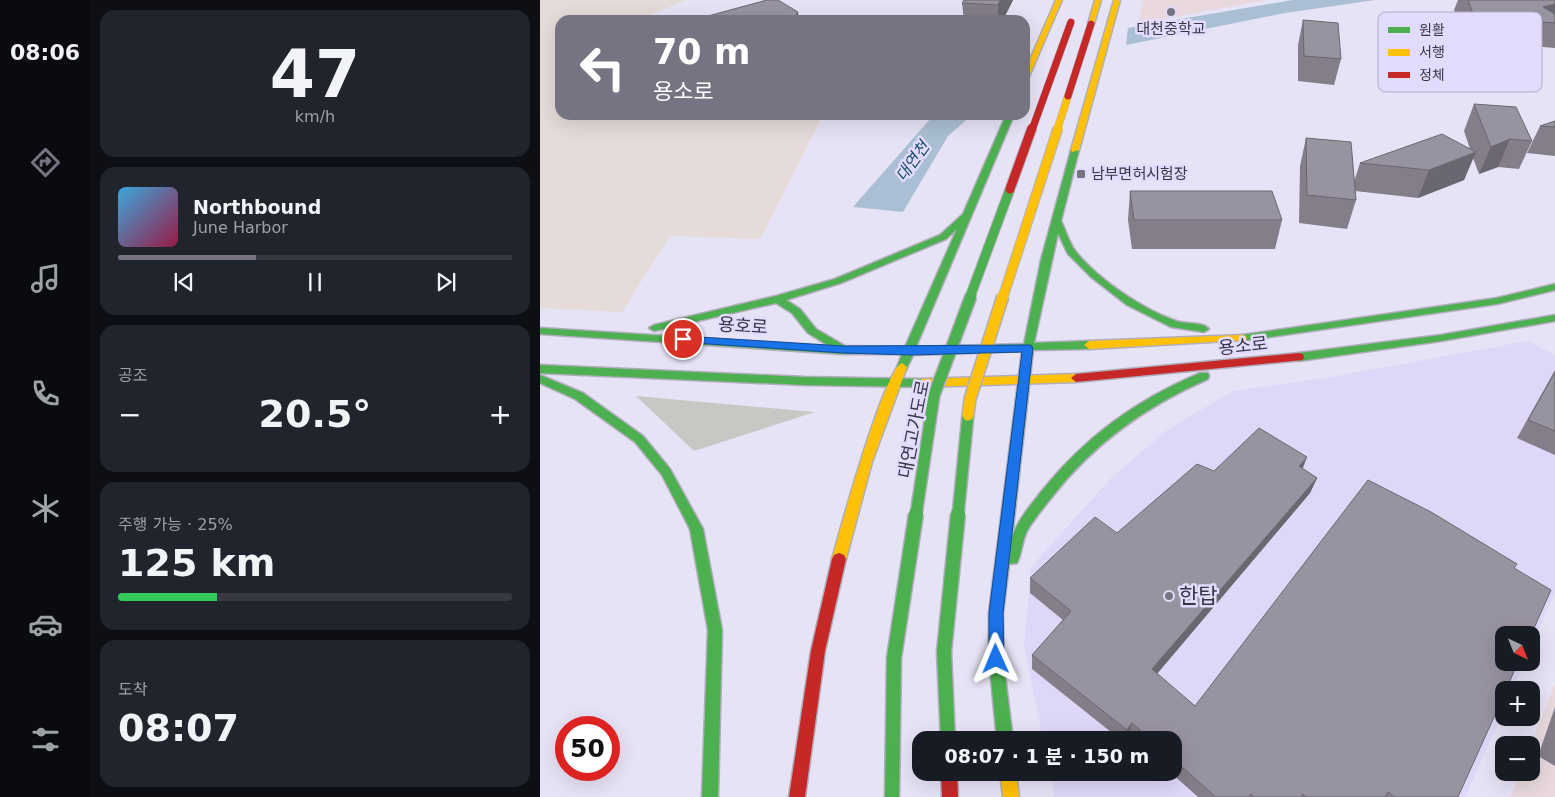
<!DOCTYPE html>
<html lang="ko">
<meta charset="utf-8">
<style>
:root{--surface:#171b24;--page:#20242c;--text:#f1f3f6;--muted:#9ea1a6;--line:#363941;--accent:#767382}
body{margin:0;font-family:"DejaVu Sans","Noto Sans KR",sans-serif;background:var(--page);color:var(--text);height:100vh;display:flex;flex-direction:column;font-size:19px;white-space:nowrap}
*{box-sizing:border-box;margin:0}
p{font-size:16px;color:var(--muted)}
.icon{flex:none;width:28px;height:28px;fill:none;stroke:currentColor;stroke-width:2;stroke-linecap:round;stroke-linejoin:round}
.map{position:relative;flex:1;overflow:hidden}
.details{display:flex;flex-direction:column;gap:10px;padding:10px;background:#0d0f14;width:450px}
.details>*{flex:none}
.guide{position:absolute;left:15px;top:15px;width:475px;height:105px;border-radius:15px;box-shadow:0 5px 20px #0002;background:#767382;color:#fff;overflow:hidden}
.needle{width:32px;rotate:137deg}
.tools{position:absolute;left:955px;top:626px;display:grid;gap:10px}
.tools a{display:grid;place-items:center;width:45px;height:45px;border-radius:10px;background:var(--surface);box-shadow:0 5px 20px #0002;font-size:25px}
.speed{position:absolute;left:15px;top:716px;display:flex;gap:10px;font-size:25px;font-weight:700;text-align:center}
.speed>*{display:grid;place-content:center;width:65px;height:65px;border-radius:50%;background:var(--surface);box-shadow:0 5px 20px #0002;line-height:1}
.speed .limit{border:8px solid #d22;background:#fff;color:#111}
.pin{position:absolute;display:grid;place-items:center;width:42px;height:42px;color:#fff;margin:-21px;border:2px solid #fff;border-radius:50%;box-shadow:0 1px 5px #0007}
.me{position:absolute;width:55px;margin:-28px;rotate:359deg;stroke-linejoin:round;filter:drop-shadow(0 0 4px #0008)}
.turn{display:flex;align-items:center;gap:18px;height:105px;padding:0 15px;font-size:22px}
.turn .icon{width:65px;height:65px;stroke-width:2.5}
.turn b{display:block;font-size:35px;line-height:42px}
.big{font-size:38px;font-weight:700;line-height:1.1}
.details .card{flex:1;display:flex;flex-direction:column;justify-content:center;gap:8px;min-width:0;padding:0 18px;border-radius:15px;background:var(--page)}
.details .dial{align-items:center;gap:0}
.dial b{font-size:65px;line-height:1}
.song{display:flex;align-items:center;gap:15px}
.cover{width:60px;height:60px;border-radius:8px;background:linear-gradient(135deg,hsl(200 70% 55%),hsl(340 70% 35%))}
.played{height:5px;border-radius:2px;background:linear-gradient(90deg,var(--accent) 35%,var(--line) 35%)}
.keys{display:flex;justify-content:space-around;direction:ltr}
.heat{display:flex;justify-content:space-between;align-items:center;font-size:28px;direction:ltr}
.charge{height:8px;border-radius:4px;background:linear-gradient(90deg,#34c759 25%,var(--line) 0)}
.trip{position:absolute;left:372px;top:731px;width:270px;height:50px;border-radius:15px;background:var(--surface);box-shadow:0 5px 20px #0002;font-weight:700;line-height:50px;text-align:center}
main{display:flex;flex:1;min-height:0}
.tab-bar{display:flex;flex-direction:column;width:90px;justify-content:space-around;align-items:center;background:#090b0e;color:var(--muted)}
.tab-bar .icon{width:35px;height:35px}
.tab-bar .current{color:var(--accent)}
.tab-bar b{font-size:22px;color:var(--text)}
.map>svg:first-child{display:block}
</style>
<main>
<nav class="tab-bar">
<b>08:06</b>
<svg class="icon current" aria-label="directions" viewBox="0 0 24 24"><path d="M12 3l9 9-9 9-9-9zM9 14v-3h6M13 9l2 2-2 2"/></svg>
<svg class="icon" aria-label="music" viewBox="0 0 24 24"><path d="M9 18V5l10-2v13"/><circle cx="6" cy="18" r="3"/><circle cx="16" cy="16" r="3"/></svg>
<svg class="icon" aria-label="phone" viewBox="0 0 24 24"><path d="M5 4h4l2 5-3 2q2 4 5 5l2-3 5 2v4C11 20 4 13 5 4z"/></svg>
<svg class="icon" aria-label="climate" viewBox="0 0 24 24"><path d="M12 3v18M4 7l16 10M4 17L20 7"/></svg>
<svg class="icon" aria-label="car" viewBox="0 0 24 24"><path d="M5 17H2v-5l4-1 3-4h7l3 4 3 1v5h-3M9 17h6M6 11h13"/><circle cx="7" cy="17" r="2"/><circle cx="17" cy="17" r="2"/></svg>
<svg class="icon" aria-label="filters" viewBox="0 0 24 24"><path d="M4 7h16M4 17h16"/><circle cx="9" cy="7" r="2"/><circle cx="15" cy="17" r="2"/></svg>
</nav>
<section class="details">
<div class="card dial"><b>47</b><p>km/h</p></div>
<div class="card">
<div class="song"><i class="cover"></i><div><b>Northbound</b><p>June Harbor</p></div></div>
<div class="played"></div>
<div class="keys"><svg class="icon" aria-label="previous" viewBox="0 0 24 24"><path d="M18 5L8 12l10 7zM5 5v14"/></svg><svg class="icon" aria-label="pause" viewBox="0 0 24 24"><path d="M8 5v14M16 5v14"/></svg><svg class="icon" aria-label="next" viewBox="0 0 24 24"><path d="M6 5l10 7-10 7zM19 5v14"/></svg></div>
</div>
<div class="card"><p>공조</p>
<div class="heat"><a>−</a><b class="big">20.5°</b><a>+</a></div>
</div>
<div class="card"><p>주행 가능 · 25%</p><b class="big">125 km</b><div class="charge"></div></div>
<div class="card"><p>도착</p><b class="big">08:07</b></div>
</section>
<div class="map">
<svg width="1015" height="797" viewBox="0 0 1015 797">
<rect width="100%" height="100%" fill="#e7e3f6"/>
<polygon fill="#e5dbd9" points="0,0 147,0 97,20 20,20 20,115 283,115 220,239 130,236 82,312 0,308"/>
<polygon fill="#ded7f7" points="988,341 1015,355 1015,593 991,647 991,635 964,635 964,662 984,663 972,690 964,690 964,710 925,797 514,797 510,773 634,772 634,740 503,740 484,645 491,567 572,477 627,430 693,391 791,377"/>
<g fill="#e9d9de">
<polygon points="603,0 727,0 598,24"/>
<polygon points="1015,684 1015,797 970,797 980,773 991,772 991,745"/>
</g>
<polygon fill="#c7c8c4" points="96,396 275,412 154,451"/>
<g fill="#aabfd3">
<polygon points="753,0 835,0 745,13 586,45 588,28"/>
<polygon points="390,115 432,115 408,136 363,212 313,207 391,118"/>
</g>
<g fill="none" stroke-linecap="round" stroke-linejoin="round">
<g stroke="#b1aebc" stroke-width="3">
<g id="fast">
<path d="M466,115H474L376,347L484,344L501,260L531,150L535,148L539,150L521,221C526,231 529,243 536,252C559,280 602,309 636,321C646,325 662,321 669,329L664,332L631,327L587,305L551,277L528,254L518,233L494,343L549,341L554,345L549,349L493,350L472,537C478,520 490,506 501,492C546,436 595,401 660,373H668L669,376L668,379C606,406 554,443 512,497C504,507 494,519 487,531C482,541 482,553 477,563L469,564L463,613V659L473,740H457L449,659V613L482,351L373,355L366,370L362,371L357,367L362,354H303L0,334V328L289,346L268,333L252,313L236,303L114,331L109,328L114,325L236,296L295,279L400,235L423,214ZM417,229L365,347L305,346L276,329L260,309L246,300L301,283L406,239Z"/>
<polygon points="1015,284 1015,290 957,304 702,341 697,338 702,335 957,298"/>
<polygon points="1015,315 1015,321 901,341 759,361 754,357 759,353 901,335"/>
<polygon points="0,365 265,377 382,379 388,383 382,387 265,385 0,373"/>
<polygon points="0,375 43,393 103,436 130,469 163,529 182,630 178,797 162,797 168,630 150,529 122,475 95,442 35,399 0,383"/>
</g>
</g>
<g stroke="#b1aebc" stroke-width="3">
<g id="slow">
<polygon points="516,0 522,0 488,79 485,81 485,71"/>
<polygon points="555,0 561,0 554,24 551,26 548,24"/>
<polygon points="574,0 580,0 539,150 532,152 531,150"/>
<polygon points="702,335 706,336 707,338 706,340 549,349 544,345 549,341"/>
<path d="M362,363L367,367L332,462L306,559L304,563L299,565L294,563L292,559C299,534 345,368 362,363Z"/>
<polygon points="536,374 541,378 536,382 382,387 376,383 382,379"/>
<polygon points="460,772 476,772 479,797 463,797"/>
</g>
</g>
<g stroke="#b1aebc" stroke-width="3">
<g id="jam">
<polygon points="759,353 763,354 764,357 763,360 536,382 531,378 536,374"/>
<polygon points="299,553 304,555 306,559 285,651 265,797 249,797 271,651 292,559 294,555"/>
<polygon points="401,772 417,772 418,797 402,797"/>
</g>
</g>
<use href="#fast" fill="#4caf50" fill-rule="evenodd"/>
<use href="#slow" fill="#ffc107" fill-rule="evenodd"/>
<use href="#jam" fill="#c62828" fill-rule="evenodd"/>
<g stroke="#b1aebc" stroke-width="11" stroke-linecap="butt">
<polyline id="fast-bridge-far2" points="430,297 470,189"/>
</g>
<g stroke="#b1aebc" stroke-width="14" stroke-linecap="butt">
<g id="fast-bridge-far1">
<polyline points="376,515 394,395 431,296"/>
<polyline points="418,515 428,415"/>
</g>
</g>
<g stroke="#b1aebc" stroke-width="17" stroke-linecap="butt">
<g id="fast-bridge">
<polyline points="408,740 404,652 418,514"/>
<polyline points="352,797 354,658 376,514"/>
</g>
</g>
<g stroke="#b1aebc" stroke-width="8" stroke-linecap="butt">
<polyline id="slow-bridge-far2" points="517,130 528,96"/>
</g>
<g stroke="#b1aebc" stroke-width="11" stroke-linecap="butt">
<polyline id="slow-bridge-far1" points="463,297 518,128"/>
</g>
<g stroke="#b1aebc" stroke-width="14" stroke-linecap="butt">
<polyline id="slow-bridge" points="428,415 430,399 463,296"/>
</g>
<g stroke="#b1aebc" stroke-width="8" stroke-linecap="butt">
<g id="jam-bridge-far1">
<polyline points="528,96 551,24"/>
<polyline points="492,130 531,22"/>
</g>
</g>
<g stroke="#b1aebc" stroke-width="11" stroke-linecap="butt">
<polyline id="jam-bridge" points="470,189 492,128"/>
</g>
<use href="#fast-bridge-far2" stroke="#4caf50" stroke-width="9"/>
<use href="#fast-bridge-far1" stroke="#4caf50" stroke-width="11"/>
<use href="#fast-bridge" stroke="#4caf50" stroke-width="14"/>
<use href="#slow-bridge-far2" stroke="#ffc107" stroke-width="7"/>
<use href="#slow-bridge-far1" stroke="#ffc107" stroke-width="9"/>
<use href="#slow-bridge" stroke="#ffc107" stroke-width="11"/>
<use href="#jam-bridge-far1" stroke="#c62828" stroke-width="7"/>
<use href="#jam-bridge" stroke="#c62828" stroke-width="9"/>
</g>
<g fill="#837e8a">
<polygon points="473,0 463,20 424,20 422,3"/>
<polygon points="918,0 1015,0 1015,48 940,42 927,46 914,10"/>
<polygon points="763,20 801,59 794,85 758,81 758,45"/>
<polygon points="934,104 992,141 979,169 958,167 939,174 933,158 924,180 878,198 815,191 816,200 807,229 759,223 760,166 766,138 814,182 820,163 930,149 924,131"/>
<polygon points="1015,121 1015,156 987,153 1000,126"/>
<polygon points="590,191 742,220 735,249 592,249 588,220"/>
<polygon points="1015,370 1015,455 977,438"/>
<polygon points="763,469 777,478 770,493 617,674 655,706 974,568 918,797 658,797 630,772 634,772 634,740 594,740 589,736 587,740 581,740 492,669 492,655 523,620 490,593 490,578 577,533 674,471"/>
<polygon points="1015,707 1015,766 998,756"/>
</g>
<g fill="#6a6770">
<polygon points="460,0 473,0 463,20 458,20 458,5"/>
<polygon points="1015,4 1015,23 1003,7"/>
<polygon points="258,12 259,19 259,20 252,20"/>
<polygon points="950,18 940,42 927,46 936,21"/>
<polygon points="970,139 958,167 939,174 951,147"/>
<polygon points="936,152 924,180 878,198 889,170"/>
<polygon points="767,457 761,473 759,466"/>
<polygon points="777,478 770,493 609,683 612,669"/>
<polygon points="592,723 589,736 587,740 585,740 587,730"/>
</g>
<g fill="#9893a0" stroke="#6a6770">
<polygon points="227,0 238,0 258,12 252,20 174,20 168,16"/>
<polygon points="424,0 460,0 458,5 422,3"/>
<polygon points="928,0 1015,0 1015,4 1003,7 1015,14 1015,23 950,18 936,21"/>
<polygon points="763,20 798,23 801,59 764,56"/>
<polygon points="934,104 976,107 992,141 970,139 951,147"/>
<polygon points="1015,121 1015,127 1000,126"/>
<polygon points="902,134 936,152 889,170 820,163"/>
<polygon points="766,138 811,142 816,200 767,195"/>
<polygon points="590,191 732,191 742,220 594,220"/>
<polygon points="1015,372 1015,431 988,420"/>
<polygon points="719,428 767,457 759,466 777,478 612,669 655,706 828,480 891,512 977,564 974,568 1011,590 991,635 964,635 964,662 978,662 966,690 964,690 964,695 918,797 854,797 848,792 845,797 766,797 763,794 761,797 714,797 711,794 709,797 676,797 634,760 634,740 611,740 592,723 587,730 492,655 531,611 490,578 555,517 577,533 657,464 674,471"/>
</g>
<polygon fill="#1a73e8" stroke="#114b97" points="143,336 303,346 491,345 493,348 463,613 464,659 462,664 456,666 451,664 449,659 449,613 482,352 370,355 303,353 139,342 139,337"/>
<g fill="#767382" stroke="#e3dbfe" stroke-width="2">
<circle cx="631" cy="12" r="5"/>
<rect x="536" y="169" width="10" height="10" rx="2.5"/>
<circle cx="629" cy="596" r="5"/>
</g>
<g text-anchor="middle" stroke-width="5" stroke-linejoin="round" paint-order="stroke">
<g font-size="15" fill="#393644" stroke="#e3dbfe">
<text x="631" y="34">대천중학교</text>
<text x="551" y="179" text-anchor="start">남부면허시험장</text>
</g>
<g font-size="16" font-style="italic" fill="#174d6b" stroke="#e3dbfe">
<text transform="translate(372 161) rotate(-54)" y="6">대연천</text>
</g>
<g font-size="18" fill="#393644" stroke="#e3dbfe">
<text transform="translate(203 326) rotate(4)" y="6">용호로</text>
<text transform="translate(703 346) rotate(-6)" y="6">용소로</text>
<text transform="translate(374 429) rotate(-79)" y="6">대연고가도로</text>
</g>
<g font-size="21" fill="#393644" stroke="#e3dbfe" text-anchor="start">
<text x="639" y="603">한탑</text>
</g>
</g>
<rect x="838" y="12" width="164" height="80" rx="8" fill="#e3dbfe" stroke="#b0aac6" stroke-width="1"/>
<rect x="848" y="27" width="22" height="6" fill="#4caf50"/>
<rect x="848" y="49" width="22" height="7" fill="#ffc107"/>
<rect x="848" y="72" width="22" height="6" fill="#c62828"/>
<g font-size="14" fill="#393644">
<text x="879" y="35">원활</text>
<text x="879" y="57">서행</text>
<text x="879" y="80">정체</text>
</g>
</svg>
<div class="tools">
<a><svg class="needle" viewBox="-14 -14 28 28"><path d="M0-13l5 13h-10z" fill="#e53935"/><path d="M0 13l5-13h-10z" fill="#9ea1a6"/></svg></a>
<a>+</a>
<a>−</a>
</div>
<div class="speed"><div class="limit">50</div></div>
<div class="pin" style="left:143px;top:339px;background:#d93025"><svg class="icon" aria-label="arrive" viewBox="0 0 24 24"><path d="M6 21V4h12l-3 4 3 4H6"/></svg></div>
<svg class="me" style="left:456px;top:659px" viewBox="-20 -20 40 40"><path d="M0-17L14 15 0 8-14 15z" fill="#1a73e8" stroke="#fff" stroke-width="4"/></svg>
<div class="trip">08:07 · 1 분 · 150 m</div>
<div class="guide">
<div class="turn"><svg class="icon" aria-label="left" viewBox="0 0 24 24"><path d="M17 20v-9H6M10 6l-5 5 5 5"/></svg><div><b>70 m</b>용소로</div></div>
</div>
</div>
</main>
